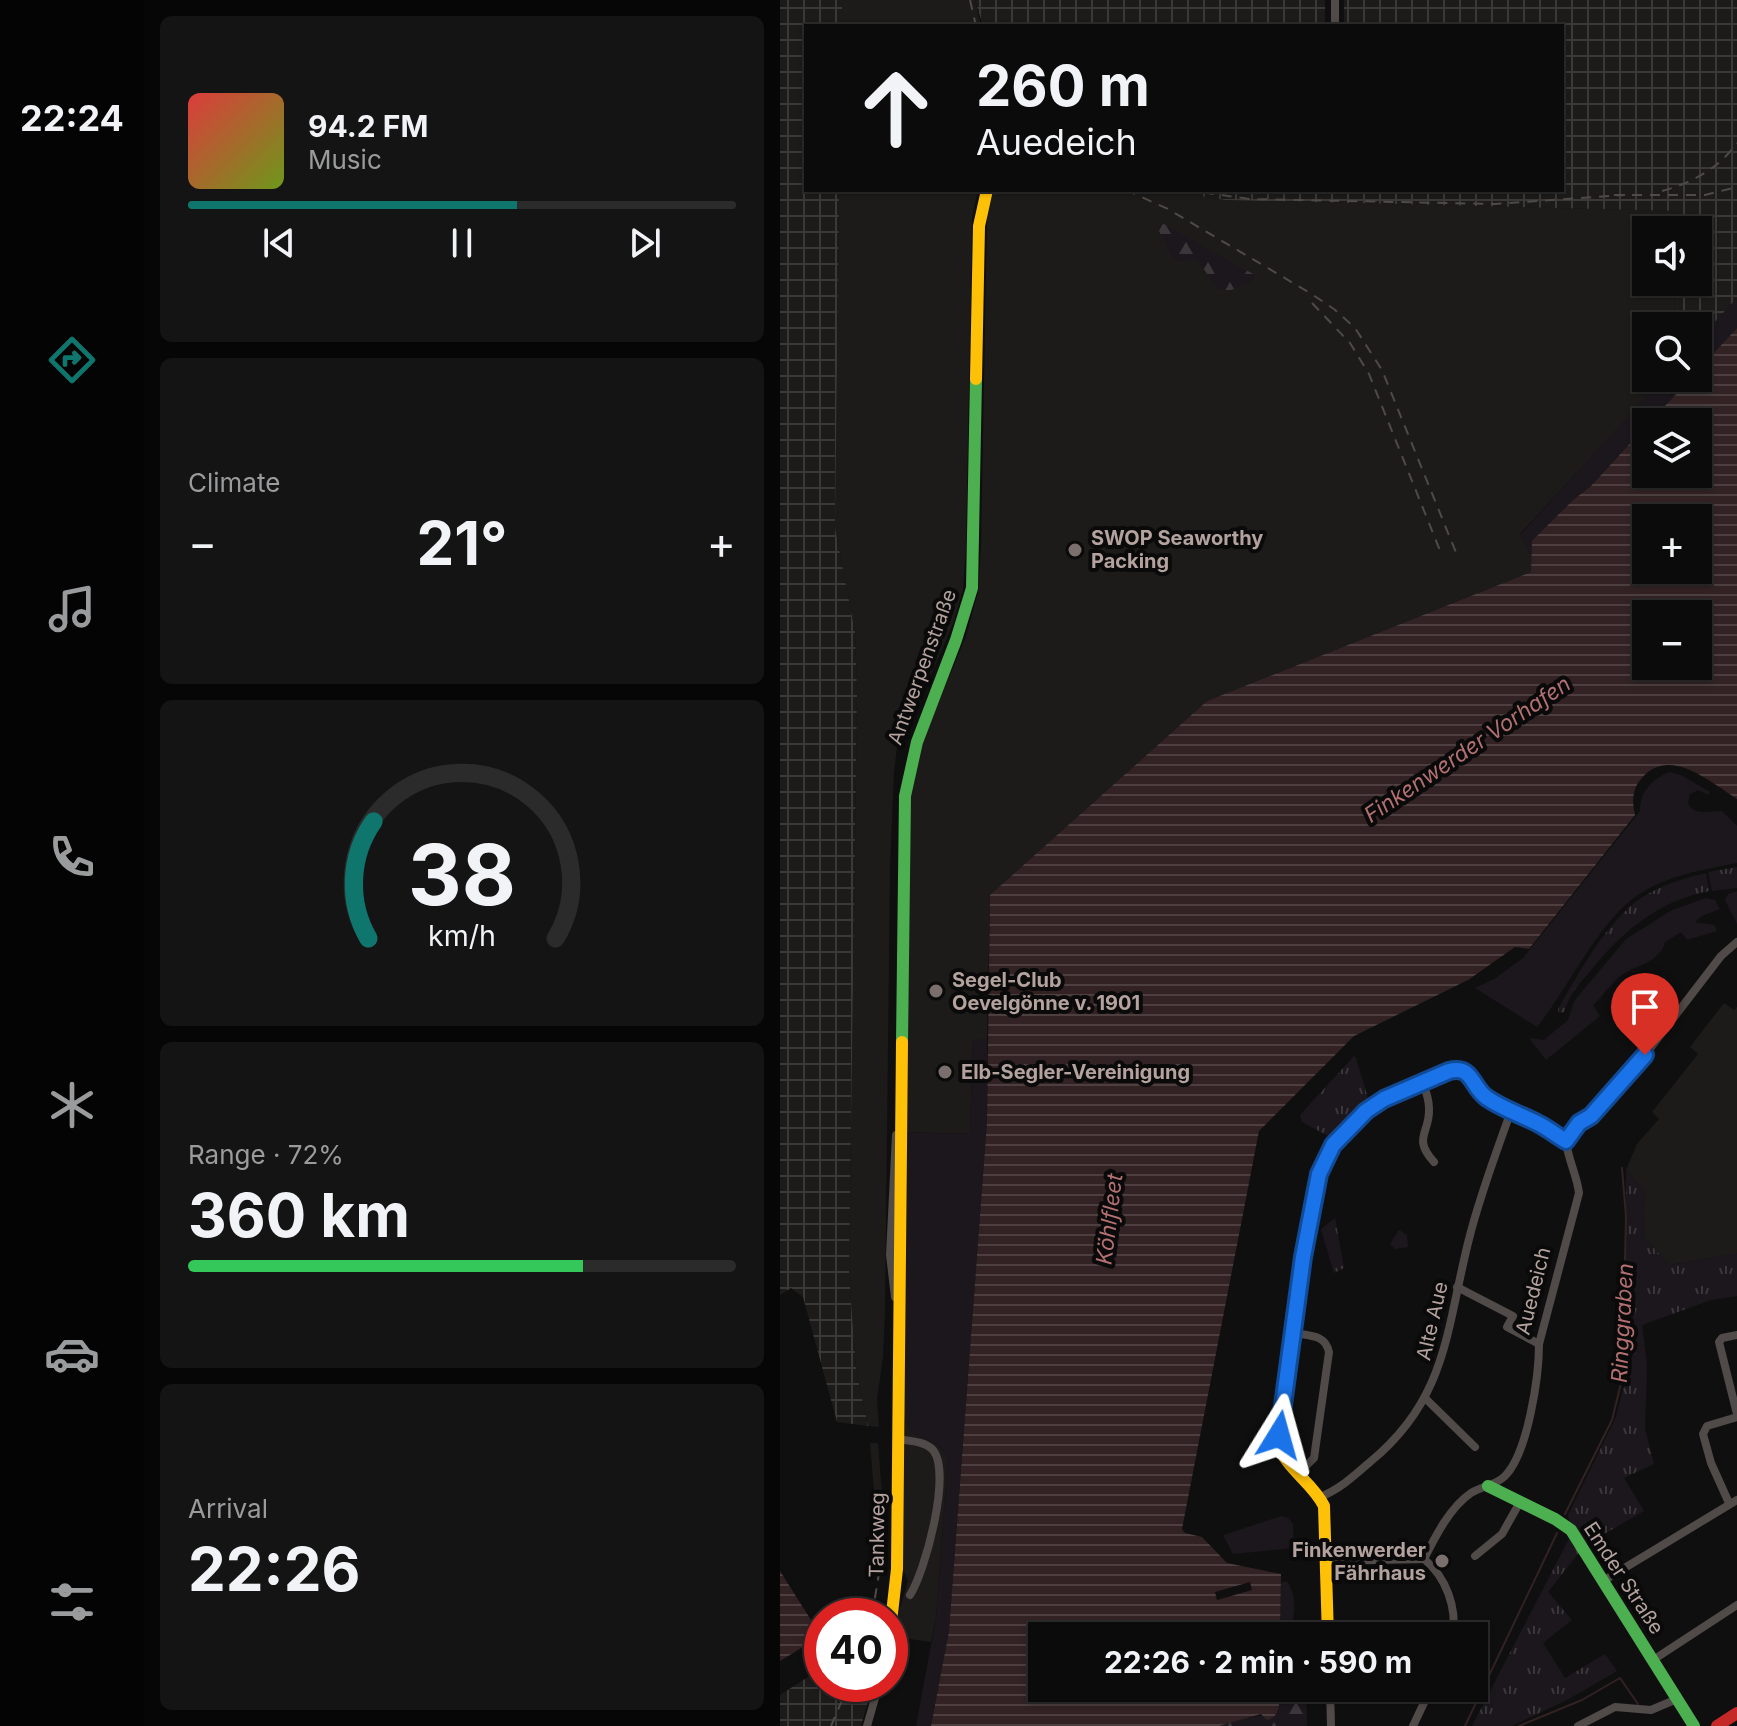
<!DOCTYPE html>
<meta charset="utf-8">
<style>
:root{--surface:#0c0b0b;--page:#151414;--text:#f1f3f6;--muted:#9a9b9d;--line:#2c2b2c;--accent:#0f766e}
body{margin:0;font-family:Inter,sans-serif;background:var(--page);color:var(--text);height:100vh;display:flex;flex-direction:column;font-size:30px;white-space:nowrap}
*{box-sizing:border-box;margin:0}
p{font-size:26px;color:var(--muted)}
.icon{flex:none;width:44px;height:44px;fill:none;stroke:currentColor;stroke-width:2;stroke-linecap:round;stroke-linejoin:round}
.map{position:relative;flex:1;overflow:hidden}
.drawer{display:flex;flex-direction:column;gap:16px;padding:16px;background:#070606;width:636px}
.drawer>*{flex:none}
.hud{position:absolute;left:24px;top:24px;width:760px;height:168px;border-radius:0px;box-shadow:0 2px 6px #0004,0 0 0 2px var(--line);background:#0c0b0b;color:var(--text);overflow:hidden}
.tools{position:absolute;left:852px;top:216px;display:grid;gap:16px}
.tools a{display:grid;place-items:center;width:80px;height:80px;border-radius:0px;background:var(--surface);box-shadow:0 2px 6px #0004,0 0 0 2px var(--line);font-size:40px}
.speed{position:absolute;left:24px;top:1598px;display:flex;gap:16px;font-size:40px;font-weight:700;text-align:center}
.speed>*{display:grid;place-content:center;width:104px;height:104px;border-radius:50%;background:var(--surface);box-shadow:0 2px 6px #0004,0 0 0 2px var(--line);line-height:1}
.speed .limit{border:12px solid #d22;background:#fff;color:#111}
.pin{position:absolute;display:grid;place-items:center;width:68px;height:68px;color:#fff;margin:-82px -34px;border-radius:50% 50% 50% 0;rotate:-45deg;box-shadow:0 0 8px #0007}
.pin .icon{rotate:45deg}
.me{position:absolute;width:88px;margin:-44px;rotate:8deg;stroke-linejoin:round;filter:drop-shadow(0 0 6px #0008)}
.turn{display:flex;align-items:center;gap:28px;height:168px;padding:0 40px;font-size:36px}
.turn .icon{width:104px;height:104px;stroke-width:2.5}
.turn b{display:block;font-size:56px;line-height:68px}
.big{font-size:60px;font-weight:700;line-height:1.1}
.drawer .tile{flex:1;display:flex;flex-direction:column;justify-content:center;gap:12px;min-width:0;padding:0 28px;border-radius:12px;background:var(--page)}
.drawer .dial{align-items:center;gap:0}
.dial svg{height:208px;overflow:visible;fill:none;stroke:var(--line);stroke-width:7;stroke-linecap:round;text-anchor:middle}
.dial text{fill:var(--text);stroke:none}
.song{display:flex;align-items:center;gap:24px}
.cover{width:96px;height:96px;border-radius:12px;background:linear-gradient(135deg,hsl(0 70% 55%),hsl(80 70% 35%))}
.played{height:8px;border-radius:4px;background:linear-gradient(90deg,var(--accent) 60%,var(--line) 60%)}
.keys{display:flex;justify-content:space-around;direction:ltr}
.heat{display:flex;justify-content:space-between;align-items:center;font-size:44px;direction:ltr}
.charge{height:12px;border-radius:6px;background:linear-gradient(90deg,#34c759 72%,var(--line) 0)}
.trip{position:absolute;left:248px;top:1622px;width:460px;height:80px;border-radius:0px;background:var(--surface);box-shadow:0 2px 6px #0004,0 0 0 2px var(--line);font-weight:700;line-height:80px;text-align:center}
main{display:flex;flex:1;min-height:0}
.tabs{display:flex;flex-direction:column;width:144px;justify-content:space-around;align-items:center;background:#050404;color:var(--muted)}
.tabs .icon{width:56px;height:56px}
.tabs .current{color:var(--accent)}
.tabs b{font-size:36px;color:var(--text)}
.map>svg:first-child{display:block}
</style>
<main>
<nav class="tabs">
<b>22:24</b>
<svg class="icon current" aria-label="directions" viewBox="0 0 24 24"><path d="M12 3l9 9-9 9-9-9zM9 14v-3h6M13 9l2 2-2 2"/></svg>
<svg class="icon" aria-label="music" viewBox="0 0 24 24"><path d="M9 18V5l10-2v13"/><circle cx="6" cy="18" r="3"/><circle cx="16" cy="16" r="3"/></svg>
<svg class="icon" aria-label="phone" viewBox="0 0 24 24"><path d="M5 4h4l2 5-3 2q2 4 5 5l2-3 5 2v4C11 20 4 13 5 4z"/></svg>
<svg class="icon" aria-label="climate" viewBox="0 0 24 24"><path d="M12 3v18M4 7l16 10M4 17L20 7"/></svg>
<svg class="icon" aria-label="car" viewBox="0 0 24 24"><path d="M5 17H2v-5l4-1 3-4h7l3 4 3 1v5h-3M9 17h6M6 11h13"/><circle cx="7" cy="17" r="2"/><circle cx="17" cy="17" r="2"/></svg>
<svg class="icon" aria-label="filters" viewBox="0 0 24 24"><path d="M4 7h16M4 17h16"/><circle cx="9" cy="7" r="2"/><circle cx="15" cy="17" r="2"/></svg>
</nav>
<section class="drawer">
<div class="tile">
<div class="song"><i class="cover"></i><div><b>94.2 FM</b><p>Music</p></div></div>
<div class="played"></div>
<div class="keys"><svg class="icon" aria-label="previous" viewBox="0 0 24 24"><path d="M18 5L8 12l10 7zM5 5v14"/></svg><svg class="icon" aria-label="pause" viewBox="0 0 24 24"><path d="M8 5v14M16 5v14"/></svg><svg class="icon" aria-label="next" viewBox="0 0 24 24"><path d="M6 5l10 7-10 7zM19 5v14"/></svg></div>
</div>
<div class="tile"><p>Climate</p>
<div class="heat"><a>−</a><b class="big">21°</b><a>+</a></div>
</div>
<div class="tile dial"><svg viewBox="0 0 100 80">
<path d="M14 69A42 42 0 1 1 86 69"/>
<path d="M14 69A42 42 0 0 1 16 24" stroke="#0f766e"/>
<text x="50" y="56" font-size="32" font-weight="700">38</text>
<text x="50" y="72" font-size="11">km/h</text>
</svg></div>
<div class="tile"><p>Range · 72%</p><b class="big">360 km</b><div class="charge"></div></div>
<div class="tile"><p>Arrival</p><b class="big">22:26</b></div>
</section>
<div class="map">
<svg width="957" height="1726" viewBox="0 0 957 1726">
<defs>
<pattern id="industrial-grid" width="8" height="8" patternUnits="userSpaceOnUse" patternTransform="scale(2)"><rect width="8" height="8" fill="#1c1b1a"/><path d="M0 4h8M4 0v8" fill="none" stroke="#3b3938"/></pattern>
<pattern id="forest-firs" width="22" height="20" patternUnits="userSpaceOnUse" patternTransform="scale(2)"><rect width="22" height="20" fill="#1b171c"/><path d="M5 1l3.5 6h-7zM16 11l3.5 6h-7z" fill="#3a363a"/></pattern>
<pattern id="park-tufts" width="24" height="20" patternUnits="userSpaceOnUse" patternTransform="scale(2)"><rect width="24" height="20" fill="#1b171c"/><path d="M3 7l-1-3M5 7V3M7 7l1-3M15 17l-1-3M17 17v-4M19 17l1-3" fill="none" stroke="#3a363a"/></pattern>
<pattern id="water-rules" width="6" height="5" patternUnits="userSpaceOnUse" patternTransform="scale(2)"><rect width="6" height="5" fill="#322223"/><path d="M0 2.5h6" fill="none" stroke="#4d3f40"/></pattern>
</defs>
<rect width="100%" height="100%" fill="#100f0f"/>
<g fill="#1c1b1a">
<polygon points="62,0 195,0 201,26 62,26"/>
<polygon points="59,190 198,190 192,217 186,548 183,590 173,624 143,693 121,715 114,772 110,868 105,1311 103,1357 97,1399 99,1427 88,1426 76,1370 69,1273 77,693 75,632 55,528"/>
<polygon points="214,190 382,190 445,200 896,211 896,230 866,230 866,282 895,282 894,326 866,326 866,378 885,378 740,534 752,557 751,572 427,701 210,895 207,1039 193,1040 190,1134 124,1132 130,794 135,760 186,636 198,592 201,545 207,218"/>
<polygon points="944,1003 954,1010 957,1007 957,1253 890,1265 864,1238 865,1191 846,1170 857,1144 879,1119 872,1112 918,1054 910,1047"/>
<polygon points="125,1422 133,1433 157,1445 168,1456 156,1618 151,1642 115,1637 115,1626 128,1581 121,1565"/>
<polygon points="90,1443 98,1443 103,1507 95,1503"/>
</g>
<g fill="url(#industrial-grid)">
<polygon points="0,0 62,0 62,26 26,26 26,190 59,190 55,528 75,632 77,693 69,1273 76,1370 88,1426 57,1422 23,1297 11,1288 0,1295"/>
<polygon points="195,0 545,0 545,26 203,26"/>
<polygon points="564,0 957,0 957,299 918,342 918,326 894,326 895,282 918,282 918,230 896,230 896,211 445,200 382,190 782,190 782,26 564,26"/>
<polygon points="42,1668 42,1684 93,1684 81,1726 0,1726 0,1695"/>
</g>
<g fill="#1b171c">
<polygon points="957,298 957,328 918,370 918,340"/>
<polygon points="883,378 911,378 870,422 866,422 866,426 811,486 793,500 753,541 752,557 740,535"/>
<path d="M890,772L901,775L930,792L928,795L918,790L910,794L908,803C914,817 929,810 942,811L957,826V863C923,870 887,875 858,895C818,922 788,989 757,1027L695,988L714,979L743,958L860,811C860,791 872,779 890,772Z"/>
<polygon points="957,891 957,924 945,900 948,894"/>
<path d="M926,898L935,900L940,909L922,916L915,922L935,925L937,931L907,940L901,932L885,942C880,965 849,965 835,981C827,989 821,998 813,1005L820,1016L766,1060L749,1038L764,1040L788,1020L794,1001L846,939L892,910Z"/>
<polygon points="193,1039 207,1039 207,1122 169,1631 151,1726 136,1726 156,1618 168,1456 157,1445 133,1433 125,1422 121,1401 124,1132 190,1134"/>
<polygon points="501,1516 508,1518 513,1524 514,1548 453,1554 443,1535"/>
<path d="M507,1581C518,1598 515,1617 508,1635L500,1636L501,1583Z"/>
</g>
<g fill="url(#forest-firs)">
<polygon points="382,223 475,275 472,282 451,290 439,290 417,260 394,261 378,229"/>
<polygon points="499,1688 526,1688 527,1726 440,1726 452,1721 498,1712"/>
</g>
<g fill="url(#park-tufts)">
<polygon points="957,867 957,888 932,891 928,872"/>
<path d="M926,873L929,891C878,901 843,931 811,970C799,984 789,995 784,1012L779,1013L778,1009C798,974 827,921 861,898C881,885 904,878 926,873Z"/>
<polygon points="575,1055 588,1098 552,1138 522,1122 520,1115"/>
<polygon points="846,1170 866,1191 864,1238 890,1265 957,1253 957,1296 931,1300 862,1325 867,1365 865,1429 874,1464 844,1478 864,1511 805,1545 768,1592 792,1620 763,1643 785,1678 825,1654 837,1671 787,1700 732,1726 692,1726 791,1535 788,1515 836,1417 845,1382"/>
<polygon points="555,1218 564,1268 554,1273 541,1229"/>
<polygon points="619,1230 627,1235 628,1247 615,1249 610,1244"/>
</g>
<g fill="url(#water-rules)" fill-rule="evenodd">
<path d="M957,328V799C930,782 889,745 861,779C852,789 852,802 855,815L749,949L735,947L688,980L574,1036L479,1131L402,1529L405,1533L422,1537L447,1563L501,1574L500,1636H262V1688H499C499,1701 502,1716 487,1720L481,1714L439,1726H151L169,1631L207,1122L210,895L427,701L751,572L752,541L793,500L811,486L866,426V474H918V422H870L911,378H918V370ZM866,518H918V570H866ZM866,614H918V666H866Z"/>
<polygon points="0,1571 41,1636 0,1661"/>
</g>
<polygon fill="#100f0f" points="470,1582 472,1590 437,1600 435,1592"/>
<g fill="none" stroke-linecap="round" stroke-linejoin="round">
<g stroke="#322223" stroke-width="2">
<polyline points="785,1514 832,1420 842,1379 846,1217 842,1168"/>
<polyline points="685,1726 777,1533"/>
<polyline points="739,1726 802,1700 840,1678 858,1704"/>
</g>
<g stroke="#504a48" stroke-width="8">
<polyline points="555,0 555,26"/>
<path d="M643,1084C646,1091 649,1100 649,1109C650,1133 632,1138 654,1162"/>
<polyline points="677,1287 733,1316 727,1327 759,1344"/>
<polyline points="115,1297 110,1255 116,1135"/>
<path d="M513,1333C529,1336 545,1334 549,1352L534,1458L519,1473"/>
<polyline points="957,1335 942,1338 939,1342 957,1414"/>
<polyline points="646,1399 695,1447"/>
<path d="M118,1439C129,1441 145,1441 153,1450C172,1473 145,1572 130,1595"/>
<path d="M540,1497C560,1489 574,1476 590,1462C668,1398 666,1329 689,1239C700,1195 716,1153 731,1111"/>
<polyline points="949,1503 931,1463 923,1434 927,1426 957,1417"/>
<polyline points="695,1556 722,1534 740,1502"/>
<path d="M644,1559C655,1537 670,1507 691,1493C702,1486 715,1486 725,1476C748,1453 759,1376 759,1344L799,1193C797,1175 788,1160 786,1141L799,1123L811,1116L865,1055L941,956L957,942"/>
<path d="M644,1559C666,1577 677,1607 673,1636"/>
<polyline points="546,1561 644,1559"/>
<polyline points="823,1581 957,1500"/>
<polyline points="873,1660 957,1605"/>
<polyline points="550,1688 551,1726"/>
<polyline points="87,1726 99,1684"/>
<polyline points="633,1726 651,1688"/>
<polyline points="798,1726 835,1707 871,1710 897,1699"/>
</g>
<g stroke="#4caf50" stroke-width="12">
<polyline points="122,1042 125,796 137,742 176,640 192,588 196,379"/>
<polyline points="687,1072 699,1091 709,1099 761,1125 786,1141"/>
<polyline points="708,1486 775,1519 791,1530 914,1726"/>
</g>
<g stroke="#ffc107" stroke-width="12">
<polyline points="196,379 199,226 207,190"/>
<polyline points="110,1631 117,1569 122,1042"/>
<path d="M548,1636L544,1506C532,1482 507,1470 498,1444L529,1216L545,1160L561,1136L593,1106L621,1091L677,1069L687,1072"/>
</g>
<polyline stroke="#c62828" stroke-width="12" points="937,1726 957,1713"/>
<g stroke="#4e4a48" stroke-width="2" stroke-dasharray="10 8" stroke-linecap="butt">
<polyline points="190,0 196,26"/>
<polyline points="346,190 388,209 530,293 554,309 575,328 602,370 677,555"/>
<polyline points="406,190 470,199 714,204 845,195"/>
<polyline points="666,190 742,192"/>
<path d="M882,191C912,183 939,168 957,143"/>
<polyline points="834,195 925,195 957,187"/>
<polyline points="532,303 570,343 589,374 661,553"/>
<polyline points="92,1616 101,1561"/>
<polyline points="51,1726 69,1684"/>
</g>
</g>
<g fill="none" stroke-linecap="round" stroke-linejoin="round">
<g stroke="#114b97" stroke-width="20">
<path id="route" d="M499,1435L523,1257L539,1174L553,1145L586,1111L604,1099L669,1071C693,1065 691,1087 707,1098C723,1109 742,1115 759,1124C769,1129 777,1136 786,1141L799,1123L811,1116L865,1055"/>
</g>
<use href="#route" stroke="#1a73e8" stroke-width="14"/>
</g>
<g fill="#7a6f6c" stroke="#0b0a0a" stroke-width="3">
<circle cx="295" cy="550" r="8"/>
<circle cx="156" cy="991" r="8"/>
<circle cx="165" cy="1072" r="8"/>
<circle cx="662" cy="1561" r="8"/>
</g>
<g text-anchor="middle" stroke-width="8" stroke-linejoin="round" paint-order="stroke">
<g font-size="20" font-weight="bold" fill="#b3a29e" stroke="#0b0a0a" text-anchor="start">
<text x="311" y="545">SWOP Seaworthy<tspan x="311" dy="23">Packing</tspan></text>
<text x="172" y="987">Segel-Club<tspan x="172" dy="23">Oevelgönne v. 1901</tspan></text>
<text x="181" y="1079">Elb-Segler-Vereinigung</text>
<text x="646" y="1557" text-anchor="end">Finkenwerder<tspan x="646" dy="23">Fährhaus</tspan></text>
</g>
<g font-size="20" fill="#b3a29e" stroke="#0b0a0a">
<text transform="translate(142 667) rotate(-70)" y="7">Antwerpenstraße</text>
<text transform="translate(753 1291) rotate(-76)" y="7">Auedeich</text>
<text transform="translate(652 1321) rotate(-77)" y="7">Alte Aue</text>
<text transform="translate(97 1535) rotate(-89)" y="7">Tankweg</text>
<text transform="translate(844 1578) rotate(57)" y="7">Emder Straße</text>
</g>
<g font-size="22" font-style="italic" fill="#b37072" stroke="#0b0a0a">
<text transform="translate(687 749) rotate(-34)" y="8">Finkenwerder Vorhafen</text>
<text transform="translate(329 1219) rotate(-83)" y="8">Köhlfleet</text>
<text transform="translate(842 1323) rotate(-87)" y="8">Ringgraben</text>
</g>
</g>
</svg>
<div class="tools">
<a><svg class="icon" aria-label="sound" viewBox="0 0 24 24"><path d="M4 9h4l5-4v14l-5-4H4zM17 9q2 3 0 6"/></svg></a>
<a><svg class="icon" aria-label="search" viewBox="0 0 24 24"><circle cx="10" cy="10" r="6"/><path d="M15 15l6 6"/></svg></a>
<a><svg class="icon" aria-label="layers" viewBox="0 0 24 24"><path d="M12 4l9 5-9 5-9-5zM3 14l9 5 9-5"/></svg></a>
<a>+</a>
<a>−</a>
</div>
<div class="speed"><div class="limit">40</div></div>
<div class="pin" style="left:865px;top:1055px;background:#d93025"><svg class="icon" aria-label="arrive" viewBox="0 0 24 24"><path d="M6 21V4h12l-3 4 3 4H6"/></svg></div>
<svg class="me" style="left:499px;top:1435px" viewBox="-20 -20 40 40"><path d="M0-17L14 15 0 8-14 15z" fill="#1a73e8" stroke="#fff" stroke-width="4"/></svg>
<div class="trip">22:26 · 2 min · 590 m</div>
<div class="hud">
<div class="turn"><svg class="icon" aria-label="ahead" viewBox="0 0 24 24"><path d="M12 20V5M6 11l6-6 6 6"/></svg><div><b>260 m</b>Auedeich</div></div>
</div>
</div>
</main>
